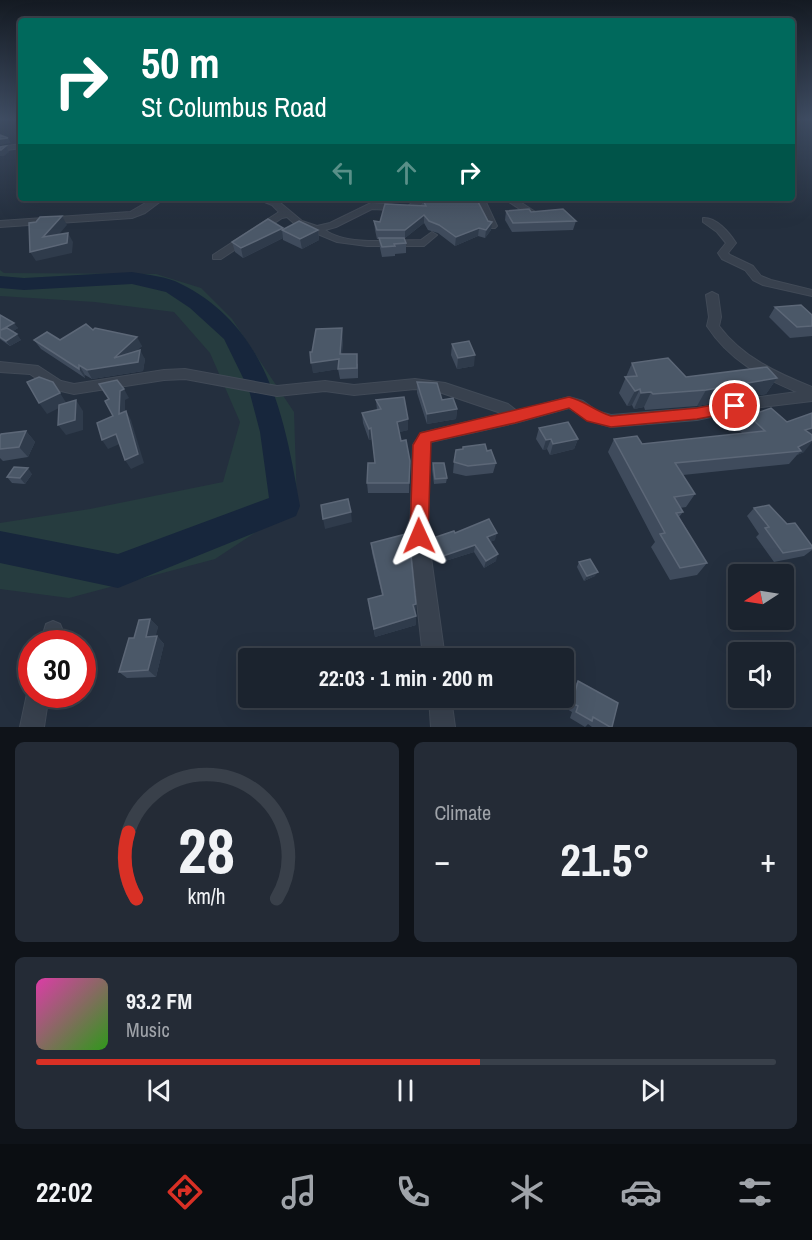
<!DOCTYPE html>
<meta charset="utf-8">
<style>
:root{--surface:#1b232e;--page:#242b36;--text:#f1f3f6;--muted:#a0a4aa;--line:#39404a;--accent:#d93025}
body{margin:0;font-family:"Archivo Narrow",sans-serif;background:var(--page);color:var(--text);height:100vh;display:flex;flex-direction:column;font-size:22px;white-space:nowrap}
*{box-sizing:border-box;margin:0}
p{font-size:20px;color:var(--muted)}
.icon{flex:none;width:33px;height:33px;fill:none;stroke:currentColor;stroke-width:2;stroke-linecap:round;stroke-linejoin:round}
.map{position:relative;height:727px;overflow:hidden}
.panel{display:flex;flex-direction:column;gap:15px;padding:15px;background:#0f1319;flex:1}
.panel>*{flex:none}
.hud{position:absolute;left:18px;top:18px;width:777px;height:183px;border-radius:6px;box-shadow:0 6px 24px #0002,0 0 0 2px var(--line);background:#00695c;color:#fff;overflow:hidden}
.needle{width:39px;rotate:258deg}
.buttons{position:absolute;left:728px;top:564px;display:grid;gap:12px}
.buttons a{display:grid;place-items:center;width:66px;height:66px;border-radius:6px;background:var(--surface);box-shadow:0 6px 24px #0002,0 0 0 2px var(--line);font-size:30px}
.speed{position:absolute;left:18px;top:630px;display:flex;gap:12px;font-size:30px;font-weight:700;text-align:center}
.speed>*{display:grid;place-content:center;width:78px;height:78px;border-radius:50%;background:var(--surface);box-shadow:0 6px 24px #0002,0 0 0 2px var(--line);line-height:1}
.speed .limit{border:9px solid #d22;background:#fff;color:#111}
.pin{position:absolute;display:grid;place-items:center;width:51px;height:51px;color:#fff;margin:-26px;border:3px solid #fff;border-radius:50%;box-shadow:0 2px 6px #0007}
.me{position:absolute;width:66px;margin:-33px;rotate:359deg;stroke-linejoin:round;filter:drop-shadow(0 0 4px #0008)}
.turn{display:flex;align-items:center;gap:21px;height:126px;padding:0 24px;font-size:27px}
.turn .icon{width:78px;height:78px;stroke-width:2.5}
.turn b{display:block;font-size:42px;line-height:51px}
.lanes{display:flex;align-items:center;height:57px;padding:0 24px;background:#0003;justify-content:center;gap:30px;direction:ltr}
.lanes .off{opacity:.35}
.big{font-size:45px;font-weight:700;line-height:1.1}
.panel .widget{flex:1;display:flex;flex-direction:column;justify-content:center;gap:9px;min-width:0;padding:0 21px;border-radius:9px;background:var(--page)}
.panel .dial{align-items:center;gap:0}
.dial svg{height:156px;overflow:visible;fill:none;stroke:var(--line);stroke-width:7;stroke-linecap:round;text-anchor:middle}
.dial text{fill:var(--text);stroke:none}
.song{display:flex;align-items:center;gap:18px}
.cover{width:72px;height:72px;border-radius:9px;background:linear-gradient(135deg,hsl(320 70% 55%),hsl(110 70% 35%))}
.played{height:6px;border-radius:3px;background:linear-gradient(90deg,var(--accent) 60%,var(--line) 60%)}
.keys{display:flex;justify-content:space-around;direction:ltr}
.heat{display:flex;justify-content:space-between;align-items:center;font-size:33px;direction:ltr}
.panel .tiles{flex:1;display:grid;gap:15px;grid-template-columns:1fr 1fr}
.widget:last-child{grid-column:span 2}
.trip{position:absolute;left:238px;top:648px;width:336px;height:60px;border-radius:6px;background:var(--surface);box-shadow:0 6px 24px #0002,0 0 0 2px var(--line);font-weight:700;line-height:60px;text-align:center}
.menu{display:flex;height:96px;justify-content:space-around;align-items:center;background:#0b0e12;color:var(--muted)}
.menu .icon{width:42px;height:42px}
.menu .on{color:var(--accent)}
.menu b{font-size:27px;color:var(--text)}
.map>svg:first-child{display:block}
</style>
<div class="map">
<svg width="812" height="727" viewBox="0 0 812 727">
<rect width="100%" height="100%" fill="#242f3e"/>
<polygon fill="#263c3f" points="0,270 4,273 156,274 201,288 232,319 294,412 297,505 215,559 69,598 0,589 0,523 90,509 223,482 240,422 210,353 174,312 95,302 0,296"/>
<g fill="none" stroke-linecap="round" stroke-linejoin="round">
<path fill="#17263c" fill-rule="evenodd" d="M132,272C147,275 167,276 181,284C269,328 285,419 300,506L296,516L118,588L0,563V531L118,554L269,498L260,432L249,390L224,339L190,308L166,292L132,284L24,290L0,288V276L24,278Z"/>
<g stroke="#414a57" stroke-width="2">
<g id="street">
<polygon points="21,144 21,148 0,151 0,147"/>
<polygon points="154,198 165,198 145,213 132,218 0,227 0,221 130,212"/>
<polygon points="217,198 231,198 221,202"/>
<path d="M255,198H269L278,201L302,221L317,226L330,223L371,203L408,206L418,198H429L413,211L372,209L336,227L325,230C346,246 395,240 421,240L432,232L437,235L424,246H367L337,242L296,225L287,217L282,218L221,259H213V255L279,212L272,205Z"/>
<polygon points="474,198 484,198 497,226 495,228 489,228"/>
<polygon points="503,198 514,198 543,217 535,219"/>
<path d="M703,218C716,217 729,232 736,243L728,253L730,255L753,266L761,276L771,280L812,290V296L763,285L753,280L745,270L722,259L718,253L726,243L717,232L703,222Z"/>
<path d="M712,292L718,295L721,317L719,326C742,357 777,373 812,387V401L753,408L697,420L611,427L587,420L569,408L515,423L431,442L429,446L428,536L445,658H423L410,536L413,445L421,433L501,414L498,412L439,392L415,389L354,395L325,391L277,396L185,379L164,380L74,394L52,389L30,374L0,372V362L38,366L61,381L74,384L164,370L185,369L277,386L325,381L354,385L415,379L445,383L508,404L517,411L569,397L583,401L597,411L611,415L697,408L753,398L797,392C761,377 729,360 707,326L709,317L706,295Z"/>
<polygon points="53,621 60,624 63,631 61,644 40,644 46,624"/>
<polygon points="32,685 32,694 49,694 44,727 20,727 27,694"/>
<polygon points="429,698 451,698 455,727 431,727"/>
</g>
</g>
<use href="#street" fill="#38414e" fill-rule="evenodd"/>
</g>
<g fill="#3f4b5c">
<polygon points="422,198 491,230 485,238 478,236 455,246 438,233 428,230 424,223 405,238 401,238 406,243 406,253 395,254 395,256 382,257 380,248 379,239 377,239 375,230 374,221 380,222 422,206"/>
<polygon points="506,211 531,212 576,221 573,230 512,232 505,220"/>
<polygon points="283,229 318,230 319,240 302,249 283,240 283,238 243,258 235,252 232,242"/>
<polygon points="775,307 812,315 812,336 790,338 769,317"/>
<polygon points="0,315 18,328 13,331 21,340 10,346 0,339"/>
<polygon points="93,330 142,346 136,351 145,359 143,371 92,379 85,375 85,378 41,349 34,340 60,340"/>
<polygon points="343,338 342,354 358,364 358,378 340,379 338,369 313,373 312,352"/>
<polygon points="452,344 474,366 457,369 451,355"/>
<polygon points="632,363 686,377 777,378 766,394 697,406 645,410 644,407 634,409 632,405 627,406 619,393"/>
<polygon points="417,382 442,400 457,409 456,419 427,424 417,393"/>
<polygon points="376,400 408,430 399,432 401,441 410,461 409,493 368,493 367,483 375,463 372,439 369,440 363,423 362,413 377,410"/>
<polygon points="749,416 804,452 797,455 789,464 683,475 695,494 686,507 680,508 683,512 679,517 707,563 697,575 670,580 651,547 655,542 608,452 614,439 642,444 743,434 739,430"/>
<polygon points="539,428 578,439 574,449 550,455 547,449 543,450 536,439"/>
<polygon points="26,431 35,442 28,457 3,461 0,458 0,436"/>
<polygon points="463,447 487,451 496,463 493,473 466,476 453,473 454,462 462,449"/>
<polygon points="433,463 447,478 446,483 434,484 432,469"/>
<polygon points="32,474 25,484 12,483 7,477"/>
<polygon points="754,508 812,546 812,550 804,556 774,562 756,537 759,534 747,516"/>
<polygon points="455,533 495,540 490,542 496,561 484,568 474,552 442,562 435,544 436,537"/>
<polygon points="371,543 416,604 415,613 416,625 375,637 368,599 382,595 372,553"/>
<polygon points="579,562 595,576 584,581 577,567"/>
<polygon points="150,619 158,627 155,636 157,636 164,644 156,677 127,678 119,672 134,638"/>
<polygon points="578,681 612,727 592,727 588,724 585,727 570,718 572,712 567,709 572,688"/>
</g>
<g fill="#2f3b4b">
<polygon points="8,138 11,143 0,145 0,139"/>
<polygon points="6,146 9,152 4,156 0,156 0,150"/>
<polygon points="424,215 424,223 405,238 405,230"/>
<polygon points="62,216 67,225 48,247 43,237"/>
<polygon points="492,222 491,230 485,238 486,230"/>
<polygon points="283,228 283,231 282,230 283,238 243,258 241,248"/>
<polygon points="479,228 478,236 455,246 456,237"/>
<polygon points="318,230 319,240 302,249 300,239"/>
<polygon points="68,233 73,242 72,253 36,261 30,252"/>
<polygon points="14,323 18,328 5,336 1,330"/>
<polygon points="342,328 343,338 341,364 340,354"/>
<polygon points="17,334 21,340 10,346 6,341"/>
<polygon points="137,337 142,346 122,364 140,350 145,359 143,371 92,379 87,370 114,358"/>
<polygon points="475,355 474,366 457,369 458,358"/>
<polygon points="339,359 340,369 313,373 311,363"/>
<polygon points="79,365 85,375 85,378 79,369"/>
<polygon points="777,378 766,394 697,406 706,390"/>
<polygon points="53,382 67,404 47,414 39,403"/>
<polygon points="124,389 129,398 125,400 125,423 119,414 120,391"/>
<polygon points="640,389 632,405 627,406 635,391"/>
<polygon points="651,392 644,407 634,409 641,393"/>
<polygon points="76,400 83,411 83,430 66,435 58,425"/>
<polygon points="457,409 456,419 427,424 427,414"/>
<polygon points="126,411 131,420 144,463 131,469 125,460"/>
<polygon points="408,419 408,430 397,433 397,422"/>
<polygon points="371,428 372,439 369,440 369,429"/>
<polygon points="812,428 812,437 805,430"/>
<polygon points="26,431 35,442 28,457 19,447"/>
<polygon points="116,434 122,443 108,449 102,440"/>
<polygon points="551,439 547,449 543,450 546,440"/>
<polygon points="578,439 574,449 550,455 553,444"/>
<polygon points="812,440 812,442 804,452 797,455 801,451 798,447"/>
<polygon points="28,468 32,474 25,484 20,478"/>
<polygon points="351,512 352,522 325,529 323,519"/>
<polygon points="497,533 495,540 485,544 487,537"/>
<polygon points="475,545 474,552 442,562 443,556"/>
<polygon points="498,554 496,561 484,568 486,561"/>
<polygon points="598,572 595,576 584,581 587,576"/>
<polygon points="416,604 416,613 413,614 413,605"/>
<polygon points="416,616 416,625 375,637 374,629"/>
<polygon points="150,619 158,627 154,644 146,637"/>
<polygon points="157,636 164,644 156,677 148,670"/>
<polygon points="281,698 300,698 284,702"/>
</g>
<g fill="#4b5868" stroke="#5c6777" stroke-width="1.5">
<polygon points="0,135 8,138 0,139"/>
<polygon points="6,146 1,150 0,150 0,147"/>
<polygon points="422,198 476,198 488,221 492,222 486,230 479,228 456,237 439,225 429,221 424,215 405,230 377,230 374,221 380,222 385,204 426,206"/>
<polygon points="529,209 531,212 563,209 576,221 513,223 506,211"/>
<polygon points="62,216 43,237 68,233 67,243 30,252 29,223 36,222 40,217"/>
<polygon points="268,219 283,228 241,248 232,242"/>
<polygon points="299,221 318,230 300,239 282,230"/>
<polygon points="379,238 404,238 406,243 394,244 395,246 382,247"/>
<polygon points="801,305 812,315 812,326 797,327 775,307"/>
<polygon points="0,315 14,323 1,330 7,328 17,334 6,341 0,337"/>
<polygon points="86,324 93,330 95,328 137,337 114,358 140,350 138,362 87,370 79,365 79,369 34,340 47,332 60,340"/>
<polygon points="342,328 340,354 357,354 357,368 338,369 339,359 311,363 310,352 312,352 316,329"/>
<polygon points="469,341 475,355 458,358 452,344"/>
<polygon points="668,358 686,377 767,367 777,378 706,390 653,394 651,392 641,393 640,389 635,391 625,377 637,376 632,363"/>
<polygon points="39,377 53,382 60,393 39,403 27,382"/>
<polygon points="117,380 124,389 120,391 119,414 126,411 138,454 125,460 116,434 102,440 97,423 113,416 105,401 109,399 99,384"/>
<polygon points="417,382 437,383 442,400 453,398 457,409 427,414"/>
<polygon points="404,397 408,419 397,422 401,441 406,440 410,461 409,483 367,483 368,463 375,463 371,428 369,429 362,413 381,409 376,400"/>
<polygon points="76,400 75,420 58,425 59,405"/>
<polygon points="771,408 787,422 812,413 812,428 805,430 812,435 812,440 798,447 801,451 675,463 695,494 674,497 683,512 676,513 707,563 680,568 660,534 665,533 614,439 637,436 642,444 765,431 749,416"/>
<polygon points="568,422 578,439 553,444 551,439 546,440 539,428"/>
<polygon points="26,431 19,447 0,449 0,436 1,434"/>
<polygon points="485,444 487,451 491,450 496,463 468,466 454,462 456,450 463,449 463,447"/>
<polygon points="433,463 444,463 447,478 435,479"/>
<polygon points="14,467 28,468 20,478 7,477"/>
<polygon points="348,499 351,512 323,519 321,505"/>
<polygon points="769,505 787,524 795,523 812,546 812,548 783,553 765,528 769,527 754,508"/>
<polygon points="489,519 497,533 487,537 498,554 486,561 475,545 443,556 436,537 454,531 455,533"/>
<polygon points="406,534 410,546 416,604 413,605 416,616 374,629 368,599 383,595 371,543"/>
<polygon points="590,559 598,572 587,576 579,562"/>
<polygon points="150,619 146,637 157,636 148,670 119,672 129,638 134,638 139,620"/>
<polygon points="578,681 618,703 612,727 610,727 593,717 592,721 576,712 578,706 572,703"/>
</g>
<linearGradient id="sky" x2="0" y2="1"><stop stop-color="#141a22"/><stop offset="0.54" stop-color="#3f4d63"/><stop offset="1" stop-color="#3f4d63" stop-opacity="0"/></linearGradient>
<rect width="812" height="220" fill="url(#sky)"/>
<path fill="#d93025" stroke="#8d1f18" stroke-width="1.5" d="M569,397C585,401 595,411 611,416L697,408L735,401L740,402L742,406L740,410L735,412L697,419L611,427L587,421L569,408L515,423L431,442L428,536L426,542L419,545L413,542L410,536L413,445L420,433Z"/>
</svg>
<div class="buttons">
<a><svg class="needle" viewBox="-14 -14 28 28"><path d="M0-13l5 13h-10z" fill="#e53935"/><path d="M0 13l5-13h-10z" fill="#a0a4aa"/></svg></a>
<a><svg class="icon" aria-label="sound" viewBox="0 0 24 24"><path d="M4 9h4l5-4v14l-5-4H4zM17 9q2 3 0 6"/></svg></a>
</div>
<div class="speed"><div class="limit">30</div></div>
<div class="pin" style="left:735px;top:406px;background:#d93025"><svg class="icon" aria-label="arrive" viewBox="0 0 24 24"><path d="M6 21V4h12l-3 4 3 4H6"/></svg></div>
<svg class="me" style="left:419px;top:536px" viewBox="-20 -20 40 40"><path d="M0-17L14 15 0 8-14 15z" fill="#d93025" stroke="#fff" stroke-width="4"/></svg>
<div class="trip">22:03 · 1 min · 200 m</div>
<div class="hud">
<div class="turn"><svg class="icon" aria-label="right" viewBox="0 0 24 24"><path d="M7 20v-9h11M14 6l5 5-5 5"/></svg><div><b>50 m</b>St Columbus Road</div></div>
<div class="lanes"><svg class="icon off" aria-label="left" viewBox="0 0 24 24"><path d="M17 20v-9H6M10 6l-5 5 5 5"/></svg><svg class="icon off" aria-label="ahead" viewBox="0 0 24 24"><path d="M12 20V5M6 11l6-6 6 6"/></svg><svg class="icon" aria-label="right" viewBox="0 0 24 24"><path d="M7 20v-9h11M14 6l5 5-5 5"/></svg></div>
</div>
</div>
<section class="panel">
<div class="tiles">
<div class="widget dial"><svg viewBox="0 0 100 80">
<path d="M14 69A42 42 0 1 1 86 69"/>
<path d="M14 69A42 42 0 0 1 10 35" stroke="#d93025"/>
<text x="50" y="56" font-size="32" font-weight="700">28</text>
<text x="50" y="72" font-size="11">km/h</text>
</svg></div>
<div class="widget"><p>Climate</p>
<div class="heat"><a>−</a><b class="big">21.5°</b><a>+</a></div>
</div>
<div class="widget">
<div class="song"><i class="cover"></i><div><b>93.2 FM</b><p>Music</p></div></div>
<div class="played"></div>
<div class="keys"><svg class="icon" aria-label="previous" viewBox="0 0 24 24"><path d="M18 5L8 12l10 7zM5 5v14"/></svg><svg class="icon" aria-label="pause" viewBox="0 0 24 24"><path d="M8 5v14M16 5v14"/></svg><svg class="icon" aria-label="next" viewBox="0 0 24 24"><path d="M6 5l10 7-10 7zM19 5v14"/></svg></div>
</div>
</div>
</section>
<nav class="menu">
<b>22:02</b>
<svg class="icon on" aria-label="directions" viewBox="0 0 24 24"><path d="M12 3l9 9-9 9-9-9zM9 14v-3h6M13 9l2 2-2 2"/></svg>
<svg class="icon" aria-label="music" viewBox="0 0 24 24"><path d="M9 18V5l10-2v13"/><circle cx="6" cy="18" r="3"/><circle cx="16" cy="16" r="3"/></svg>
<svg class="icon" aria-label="phone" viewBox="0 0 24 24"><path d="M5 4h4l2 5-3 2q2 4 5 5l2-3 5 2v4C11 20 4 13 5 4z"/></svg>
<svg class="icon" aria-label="climate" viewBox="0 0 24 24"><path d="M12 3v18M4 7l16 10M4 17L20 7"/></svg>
<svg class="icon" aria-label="car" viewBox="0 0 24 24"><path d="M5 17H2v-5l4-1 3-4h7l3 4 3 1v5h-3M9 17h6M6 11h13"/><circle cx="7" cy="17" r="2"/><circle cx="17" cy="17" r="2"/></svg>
<svg class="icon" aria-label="filters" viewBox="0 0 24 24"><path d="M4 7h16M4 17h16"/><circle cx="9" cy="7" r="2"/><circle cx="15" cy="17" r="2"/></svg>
</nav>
